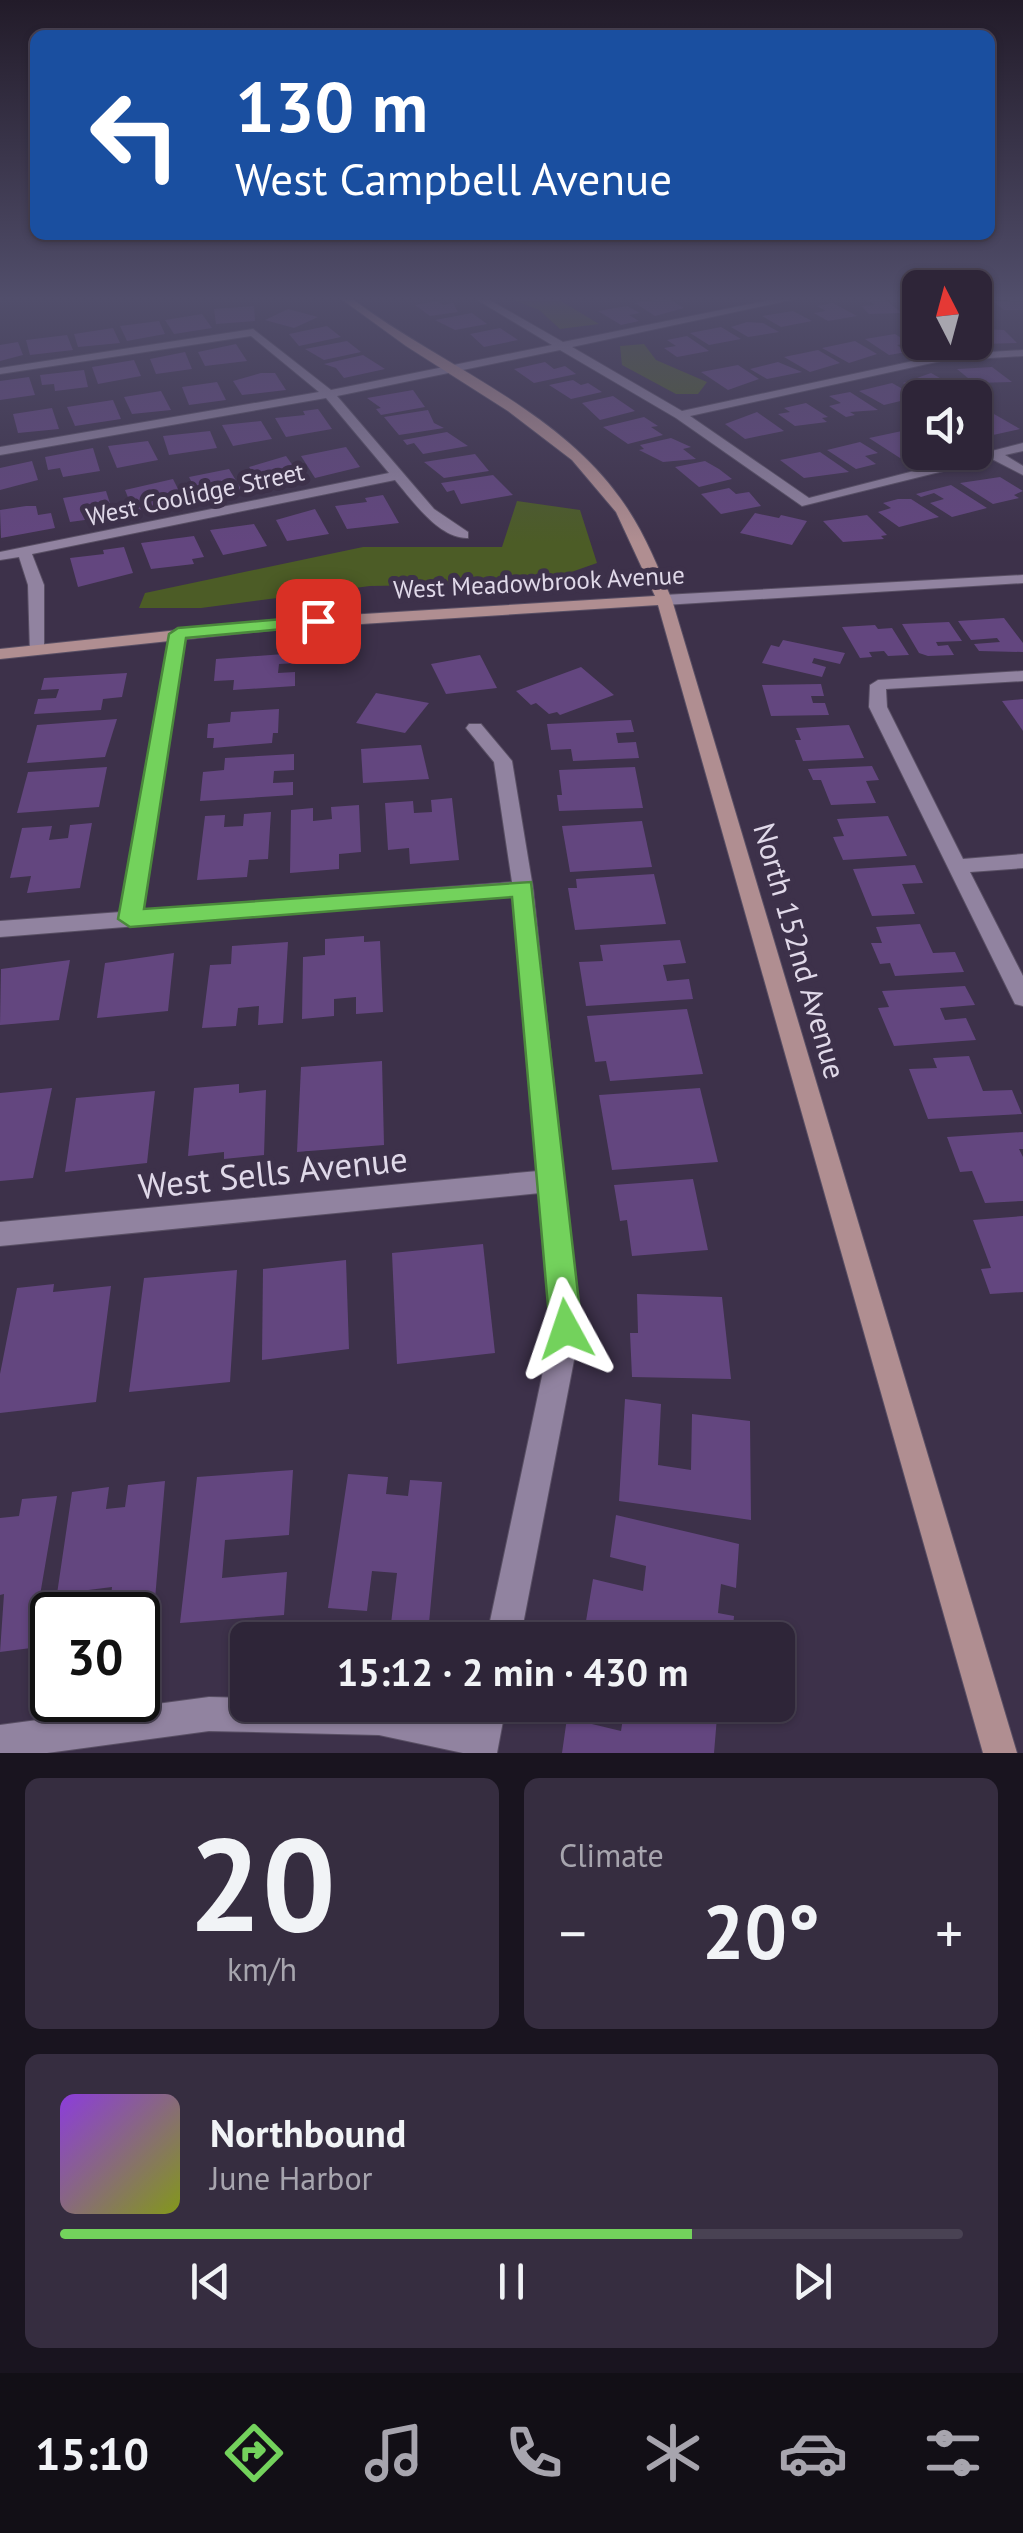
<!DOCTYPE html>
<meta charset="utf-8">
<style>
:root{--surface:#2e2538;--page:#362d40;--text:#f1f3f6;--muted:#a7a5ae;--line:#494253;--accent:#73d25c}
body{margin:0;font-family:"PT Sans",sans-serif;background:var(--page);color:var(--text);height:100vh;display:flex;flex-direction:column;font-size:38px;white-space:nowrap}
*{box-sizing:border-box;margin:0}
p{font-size:32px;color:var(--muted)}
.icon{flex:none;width:55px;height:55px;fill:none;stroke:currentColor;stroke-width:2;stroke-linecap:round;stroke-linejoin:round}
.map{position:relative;height:1753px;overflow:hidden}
.drawer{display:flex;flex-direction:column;gap:25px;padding:25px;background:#19141f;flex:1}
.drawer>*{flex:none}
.hud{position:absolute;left:30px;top:30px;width:965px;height:210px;border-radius:15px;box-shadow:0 2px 8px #0004,0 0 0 2px var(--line);background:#1a4fa0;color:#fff;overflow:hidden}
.needle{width:65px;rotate:354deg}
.controls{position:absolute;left:902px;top:270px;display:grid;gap:20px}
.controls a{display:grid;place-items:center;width:90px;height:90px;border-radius:15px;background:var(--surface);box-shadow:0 2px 8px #0004,0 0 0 2px var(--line);font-size:50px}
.speed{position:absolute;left:30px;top:1592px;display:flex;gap:20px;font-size:50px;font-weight:700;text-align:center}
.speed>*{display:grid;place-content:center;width:130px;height:130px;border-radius:50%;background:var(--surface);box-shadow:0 2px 8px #0004,0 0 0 2px var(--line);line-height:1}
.speed .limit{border:5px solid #111;border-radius:15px;background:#fff;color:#111}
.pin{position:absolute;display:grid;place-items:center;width:85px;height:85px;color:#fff;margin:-42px;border-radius:20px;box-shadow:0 5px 15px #0006}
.me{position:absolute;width:110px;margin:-55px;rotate:355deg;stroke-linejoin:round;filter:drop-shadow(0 0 8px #0008)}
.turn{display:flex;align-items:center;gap:35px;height:210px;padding:0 40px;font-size:45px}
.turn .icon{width:130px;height:130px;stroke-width:2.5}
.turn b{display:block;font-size:70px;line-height:85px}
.big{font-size:75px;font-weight:800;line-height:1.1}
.drawer .card{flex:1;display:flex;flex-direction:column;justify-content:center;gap:15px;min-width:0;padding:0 35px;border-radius:15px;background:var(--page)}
.drawer .dial{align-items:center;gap:0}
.dial b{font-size:130px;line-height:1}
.song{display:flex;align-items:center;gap:30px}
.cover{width:120px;height:120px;border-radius:15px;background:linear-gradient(135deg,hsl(270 70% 55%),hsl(70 70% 35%))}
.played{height:10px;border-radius:5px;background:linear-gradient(90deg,var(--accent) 70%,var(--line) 70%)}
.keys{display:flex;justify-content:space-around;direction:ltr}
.heat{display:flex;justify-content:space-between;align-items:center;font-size:55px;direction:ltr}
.drawer .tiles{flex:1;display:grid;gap:25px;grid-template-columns:1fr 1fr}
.card:last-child{grid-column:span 2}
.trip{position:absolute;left:230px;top:1622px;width:565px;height:100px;border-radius:15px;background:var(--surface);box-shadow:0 2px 8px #0004,0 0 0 2px var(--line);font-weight:800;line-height:100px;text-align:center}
.tab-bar{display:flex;height:160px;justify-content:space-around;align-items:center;background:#120f16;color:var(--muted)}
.tab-bar .icon{width:70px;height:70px}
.tab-bar .on{color:var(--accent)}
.tab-bar b{font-size:45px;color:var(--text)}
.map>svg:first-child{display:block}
</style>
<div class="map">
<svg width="1023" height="1753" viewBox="0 0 1023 1753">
<rect width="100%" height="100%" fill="#3d314a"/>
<g fill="#4c5c26">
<polygon points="524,298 556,298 599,324 560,329 539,310 513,300"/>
<polygon points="644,344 656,360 707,382 698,394 676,394 622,365 620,346"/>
<polygon points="517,501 580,510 597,563 540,583 370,586 201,608 139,608 145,593 363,547 502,547"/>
</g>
<g fill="#63467f">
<polygon points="668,298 684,308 655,316 635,303"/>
<polygon points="1004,298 1023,298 1023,310 1004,310 994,302 1008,301"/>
<polygon points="884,299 902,313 869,314 861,306 874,305 868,300"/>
<polygon points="438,301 443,305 453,303 458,312 430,316 415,305"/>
<polygon points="833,303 857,316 828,321 814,313 826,311 817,306"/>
<polygon points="254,306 255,321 216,324 214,309"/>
<polygon points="627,306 640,313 629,315 639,321 621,325 598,311"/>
<polygon points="288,309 318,317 294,328 265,320"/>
<polygon points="793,311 812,321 781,327 762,316"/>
<polygon points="472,313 487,324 455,330 435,320"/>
<polygon points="202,314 212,328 174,334 165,320"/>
<polygon points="159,321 165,334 127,341 120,326"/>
<polygon points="747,322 763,323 779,332 748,337 731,327"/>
<polygon points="327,326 341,337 299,346 289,334"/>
<polygon points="721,327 741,339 709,345 690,333"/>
<polygon points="113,328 120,343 78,347 74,334"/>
<polygon points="500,328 518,340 484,347 470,334"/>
<polygon points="975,329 1004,330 1017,343 981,344 975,337"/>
<polygon points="895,334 909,343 897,345 907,352 889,355 865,339"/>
<polygon points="67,335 73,350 30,355 26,340"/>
<polygon points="687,336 709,351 677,357 664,348 676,346 667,340"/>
<polygon points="347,341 361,352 324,360 305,349"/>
<polygon points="855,341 877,354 849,363 822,348"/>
<polygon points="18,342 23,355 0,361 0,345"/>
<polygon points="236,344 247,361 205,366 198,352"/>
<polygon points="818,350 840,363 810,372 784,357"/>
<polygon points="185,352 192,369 156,374 150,359"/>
<polygon points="363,355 385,369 344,378 336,368 324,364"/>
<polygon points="134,360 141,376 98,384 92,367"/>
<polygon points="545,362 554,369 565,366 576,374 534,383 514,369"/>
<polygon points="778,362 802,372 767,379 750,369"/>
<polygon points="738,365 759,379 728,390 701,372"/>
<polygon points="992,367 1012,382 974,383 957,369"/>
<polygon points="84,370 88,387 55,391 54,384 42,385 40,375"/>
<polygon points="261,373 275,373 286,390 242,395 233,381"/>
<polygon points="931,373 961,390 926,397 903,383"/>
<polygon points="29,377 35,395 0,400 0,381"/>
<polygon points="573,380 581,385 588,383 602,392 571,399 549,385"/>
<polygon points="217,382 226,400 189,405 182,387"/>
<polygon points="892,383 917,397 884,405 859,391"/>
<polygon points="413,390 425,407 381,415 376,409 381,408 367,398"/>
<polygon points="161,391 171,410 132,414 124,397"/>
<polygon points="850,392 878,410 850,412 855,415 846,417 829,406 841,403 829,396"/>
<polygon points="613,396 635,411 600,420 582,403"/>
<polygon points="113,400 121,419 75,426 67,407"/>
<polygon points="806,403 828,417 822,418 827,422 795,426 778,414 790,412 784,408"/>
<polygon points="52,408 59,429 18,433 13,414"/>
<polygon points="318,409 332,429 286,437 275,418 305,415 303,411"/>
<polygon points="428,410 434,423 444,428 399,435 384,417"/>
<polygon points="757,412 784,431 745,439 725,424"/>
<polygon points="994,414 1020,429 984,437 975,432 975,416"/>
<polygon points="644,417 658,426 651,427 663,435 628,444 603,427"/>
<polygon points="261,421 272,439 233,446 222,425"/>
<polygon points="210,431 217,448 169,455 163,436"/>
<polygon points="902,431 920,442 909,445 920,449 920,454 900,458 869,438"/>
<polygon points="447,432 468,446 423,454 414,443 407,445 403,440"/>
<polygon points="671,438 691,447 683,449 696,459 663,462 639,450 644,449 640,445"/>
<polygon points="148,441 158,460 117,468 108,446"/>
<polygon points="860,442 878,453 865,456 876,464 856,469 827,450"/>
<polygon points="346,447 360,467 315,478 301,456"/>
<polygon points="93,448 100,471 63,477 60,468 48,470 45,457"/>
<polygon points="820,452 849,472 804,478 780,460"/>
<polygon points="475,454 489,471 444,478 424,462"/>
<polygon points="286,456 301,477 263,488 249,467"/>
<polygon points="32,461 38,480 0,490 0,468"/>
<polygon points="705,461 719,469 732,479 699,487 675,467"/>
<polygon points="229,469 241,489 201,500 189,477"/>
<polygon points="493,475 513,495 461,504 454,490 447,492 441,483"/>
<polygon points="1000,477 1023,491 1014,495 1019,498 993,504 960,483"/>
<polygon points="173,479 184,501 134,512 125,490"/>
<polygon points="951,485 987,508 952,517 930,503 944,499 934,493 921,497 916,494"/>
<polygon points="729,488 736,494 749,492 761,506 721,514 701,494"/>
<polygon points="106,491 114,516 70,522 63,498"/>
<polygon points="383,495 399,523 347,529 335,506 367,502 365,498"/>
<polygon points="898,499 911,499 939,517 899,527 878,512 891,508 883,503"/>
<polygon points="26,506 36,506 38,515 51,513 55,528 1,538 0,510"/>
<polygon points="315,509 329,534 287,541 276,520"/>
<polygon points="755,513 779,518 781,515 807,521 792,545 740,533"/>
<polygon points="867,515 887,535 881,536 884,539 843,542 823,521"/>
<polygon points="254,524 267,546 223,555 210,530"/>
<polygon points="194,536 204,557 192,559 194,564 151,569 141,543"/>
<polygon points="124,547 133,573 78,587 70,558 104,554 103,550"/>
<polygon points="1004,618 1023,643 1023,652 979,651 974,644 1000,642 997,638 971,640 958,621"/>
<polygon points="949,622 962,641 936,642 938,646 948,645 954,655 928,656 919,653 902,624"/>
<polygon points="875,625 878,629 892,628 909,655 888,656 884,651 869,652 872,657 860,658 842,627"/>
<polygon points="783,640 845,653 840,664 814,658 812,663 826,667 822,677 762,663 771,645 779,647"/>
<polygon points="297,653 297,663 279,664 278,673 295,672 295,686 233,690 234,680 214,681 216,659"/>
<polygon points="480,655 497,688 446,694 431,664"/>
<polygon points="581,667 614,695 560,715 557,712 549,714 536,703 531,705 516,691"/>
<polygon points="127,673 122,697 103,699 101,710 34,714 38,699 56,698 59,689 41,690 44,678"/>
<polygon points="821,684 824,696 811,696 813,703 825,703 829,715 771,716 762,685"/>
<polygon points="376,693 429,703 405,733 356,723"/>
<polygon points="1023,699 1023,731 1002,701"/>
<polygon points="279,709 278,733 273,733 272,743 213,748 214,738 207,738 208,724 230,722 231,712"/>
<polygon points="117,719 105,757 27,763 37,725"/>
<polygon points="631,720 634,732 616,733 618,743 636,742 639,758 573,761 571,749 551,750 547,724"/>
<polygon points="849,725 864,758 803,761 795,740 801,740 796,728"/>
<polygon points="421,745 429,779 363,783 361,749"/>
<polygon points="294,754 294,770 274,771 273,783 293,782 293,795 200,801 203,772 224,770 225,758"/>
<polygon points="872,766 879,780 866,781 876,803 831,805 821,780 813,780 808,769"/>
<polygon points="107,767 99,807 17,813 28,772"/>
<polygon points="635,767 643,808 559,811 557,795 562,795 559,770"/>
<polygon points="452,798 459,860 410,864 409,848 388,850 385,803 413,801 414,813 432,812 431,800"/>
<polygon points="359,805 361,852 339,854 339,869 290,873 291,810 313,808 313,821 332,819 331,807"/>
<polygon points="271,812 268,859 249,860 247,877 197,880 205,816 225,815 224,827 243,826 244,814"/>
<polygon points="888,816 907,856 843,860 833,837 844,836 837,819"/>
<polygon points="642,821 652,867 570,872 562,826"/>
<polygon points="92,823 80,888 27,893 31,876 10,878 22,828 52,826 49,840 68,838 70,825"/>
<polygon points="915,865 923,883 902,884 915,914 872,916 853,869"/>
<polygon points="654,874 666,924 575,930 568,888 577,888 576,879"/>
<polygon points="920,924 933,953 955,952 964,972 895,976 890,963 880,964 871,943 882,943 876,927"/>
<polygon points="364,936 364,942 380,941 383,1012 356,1014 356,997 334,999 334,1016 302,1019 303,957 325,955 325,939"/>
<polygon points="680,940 686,963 663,965 667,981 689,979 693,999 586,1006 579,962 603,961 600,945"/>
<polygon points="288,942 283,1023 258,1025 259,1006 238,1008 236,1026 202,1028 210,965 231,964 232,946"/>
<polygon points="174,953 168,1011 97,1018 105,963"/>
<polygon points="70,960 59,1020 0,1025 1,969"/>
<polygon points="965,986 975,1005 940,1008 945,1020 966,1018 976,1040 894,1046 878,1008 889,1007 882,991"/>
<polygon points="687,1009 703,1074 610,1081 606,1061 595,1062 587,1016"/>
<polygon points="969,1056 983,1091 1012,1090 1022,1114 928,1119 909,1069 937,1068 933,1058"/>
<polygon points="382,1061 384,1145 297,1152 301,1067"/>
<polygon points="239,1084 239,1093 266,1090 264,1155 224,1159 224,1152 188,1156 194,1088"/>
<polygon points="52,1088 33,1178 0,1181 0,1093"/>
<polygon points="700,1088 718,1162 612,1170 599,1095"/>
<polygon points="155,1091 147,1163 65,1172 76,1098"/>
<polygon points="1023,1132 1023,1149 1019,1149 1023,1157 1023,1201 985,1203 972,1171 960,1172 947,1137"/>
<polygon points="693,1179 708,1250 632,1256 627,1220 620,1221 614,1185"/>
<polygon points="1023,1216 1023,1292 990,1294 981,1269 991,1268 973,1220"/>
<polygon points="483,1244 495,1353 397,1364 392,1253"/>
<polygon points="346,1260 349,1349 262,1360 263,1269"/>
<polygon points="237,1270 230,1382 129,1392 144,1278"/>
<polygon points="54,1284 53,1292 111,1286 96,1402 0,1413 0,1374 17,1288"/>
<polygon points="637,1294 722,1297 731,1379 632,1377 630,1333 638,1333"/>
<polygon points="625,1399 661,1404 658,1465 691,1470 692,1414 750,1421 751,1520 619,1501"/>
<polygon points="293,1470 289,1535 225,1540 222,1578 287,1572 284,1615 180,1623 197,1477"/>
<polygon points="348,1474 388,1477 386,1494 408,1496 410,1480 442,1482 428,1634 390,1632 397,1573 372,1571 367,1611 328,1608"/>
<polygon points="165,1481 154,1611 109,1615 112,1587 57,1594 72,1492 109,1487 106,1509 125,1507 128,1485"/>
<polygon points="57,1496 31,1648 0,1652 4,1594 0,1595 0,1518 19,1516 22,1499"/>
<polygon points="616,1515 739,1544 736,1588 721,1584 718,1613 734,1616 732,1640 664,1640 586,1621 593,1579 643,1591 646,1566 610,1557"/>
<polygon points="625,1705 718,1705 714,1753 562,1753 567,1718 621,1731"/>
</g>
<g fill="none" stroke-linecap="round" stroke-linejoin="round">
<g stroke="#594f64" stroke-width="2">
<g id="street">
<path d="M474,298H486L563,342L780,298H800L572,347L682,411L941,355L1023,350V356L941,361L690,416L809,498L1023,443V451L1005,455L1023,466V475L992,459L802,506L676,418L560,350L337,396L434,509L468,532V538C439,539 412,500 395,480L32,554L44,585V650L42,653H30L28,585L19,557L0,560V552L389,473L326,398L0,455V447L319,392L251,336L0,374V368L253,329L331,390L552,345Z"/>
<polygon points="1023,575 1023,583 664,605 656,600 664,595"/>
<polygon points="178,628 186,633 142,910 512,882 494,762 466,728 469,724 481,724 512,761 533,888 580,1329 520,1640 486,1640 552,1329 540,1193 0,1246 0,1222 538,1171 514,896 0,937 0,921 121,912 170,633"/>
<polygon points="1023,671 1023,681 886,689 887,707 963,859 1023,854 1023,868 970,872 1023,976 1023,1006 1015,1004 1012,998 869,707 870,685 878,680"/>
<polygon points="209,1697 248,1698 248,1705 401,1705 469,1718 472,1705 506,1705 497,1753 463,1753 379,1735 209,1731 47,1753 0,1753 0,1725"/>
</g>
</g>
<g stroke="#594f64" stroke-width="2">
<path id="secondary" d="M340,298H351C438,364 555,407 620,498C643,529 657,565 672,600L1017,1753H983L658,605L283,629L0,659V649L283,619L655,596L616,512L572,460L508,411L406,346Z"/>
</g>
<use href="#street" fill="#9183a0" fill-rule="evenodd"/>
<use href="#secondary" fill="#b08e91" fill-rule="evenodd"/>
</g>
<linearGradient id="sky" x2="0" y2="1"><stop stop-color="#221b29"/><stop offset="0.55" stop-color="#514e6b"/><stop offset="1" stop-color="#514e6b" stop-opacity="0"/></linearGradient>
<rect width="1023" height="543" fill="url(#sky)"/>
<polygon fill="#73d25c" stroke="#4b883c" stroke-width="2.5" points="318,616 325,617 325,625 186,638 144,909 531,882 582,1329 577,1340 566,1344 555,1340 550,1329 512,897 130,927 118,919 169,634 178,628"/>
<g text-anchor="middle" stroke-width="10" stroke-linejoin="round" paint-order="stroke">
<g font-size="25" fill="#e0d9e9" stroke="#3d314a">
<text transform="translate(195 494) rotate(-12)" y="9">West Coolidge Street</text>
<text transform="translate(539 582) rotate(-3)" y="9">West Meadowbrook Avenue</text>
</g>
<g font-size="30" fill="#e0d9e9" stroke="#3d314a">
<text transform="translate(799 951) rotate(74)" y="10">North 152nd Avenue</text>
</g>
<g font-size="35" fill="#e0d9e9" stroke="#3d314a">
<text transform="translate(273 1173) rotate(-6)" y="12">West Sells Avenue</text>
</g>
</g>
</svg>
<div class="controls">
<a><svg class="needle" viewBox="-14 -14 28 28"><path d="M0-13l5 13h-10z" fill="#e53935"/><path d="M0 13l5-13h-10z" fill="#a7a5ae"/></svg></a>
<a><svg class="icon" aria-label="sound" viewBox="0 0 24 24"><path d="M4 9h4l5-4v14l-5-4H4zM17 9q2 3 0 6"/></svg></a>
</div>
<div class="speed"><div class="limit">30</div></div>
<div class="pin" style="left:318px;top:621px;background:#d93025"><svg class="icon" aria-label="arrive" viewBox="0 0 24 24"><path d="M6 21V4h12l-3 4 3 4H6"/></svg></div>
<svg class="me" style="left:566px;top:1329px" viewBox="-20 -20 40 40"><path d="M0-17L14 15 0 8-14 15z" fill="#73d25c" stroke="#fff" stroke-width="4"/></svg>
<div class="trip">15:12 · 2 min · 430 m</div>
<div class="hud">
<div class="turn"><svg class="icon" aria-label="left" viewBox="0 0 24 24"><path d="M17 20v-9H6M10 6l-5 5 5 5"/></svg><div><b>130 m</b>West Campbell Avenue</div></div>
</div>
</div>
<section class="drawer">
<div class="tiles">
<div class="card dial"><b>20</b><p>km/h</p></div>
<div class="card"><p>Climate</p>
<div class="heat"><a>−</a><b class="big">20°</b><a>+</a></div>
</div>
<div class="card">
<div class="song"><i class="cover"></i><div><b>Northbound</b><p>June Harbor</p></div></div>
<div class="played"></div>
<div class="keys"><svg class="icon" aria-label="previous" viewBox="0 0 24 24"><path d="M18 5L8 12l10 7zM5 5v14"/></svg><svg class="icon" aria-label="pause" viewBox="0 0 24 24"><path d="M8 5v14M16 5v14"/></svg><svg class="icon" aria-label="next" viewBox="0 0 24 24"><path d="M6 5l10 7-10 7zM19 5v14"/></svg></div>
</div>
</div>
</section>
<nav class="tab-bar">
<b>15:10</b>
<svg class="icon on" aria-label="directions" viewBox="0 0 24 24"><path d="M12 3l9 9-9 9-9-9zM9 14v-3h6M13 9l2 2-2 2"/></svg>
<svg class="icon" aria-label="music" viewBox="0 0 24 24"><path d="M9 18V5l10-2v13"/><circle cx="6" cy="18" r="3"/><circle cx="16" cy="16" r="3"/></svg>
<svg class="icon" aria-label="phone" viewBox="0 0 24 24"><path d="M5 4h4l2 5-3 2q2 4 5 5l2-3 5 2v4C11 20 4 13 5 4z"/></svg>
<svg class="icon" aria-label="climate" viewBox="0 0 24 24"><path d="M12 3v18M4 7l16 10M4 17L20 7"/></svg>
<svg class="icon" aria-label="car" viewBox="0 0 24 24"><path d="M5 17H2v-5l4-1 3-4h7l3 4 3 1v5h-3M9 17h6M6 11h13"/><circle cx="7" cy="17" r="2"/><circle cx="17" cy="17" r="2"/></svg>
<svg class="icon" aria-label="filters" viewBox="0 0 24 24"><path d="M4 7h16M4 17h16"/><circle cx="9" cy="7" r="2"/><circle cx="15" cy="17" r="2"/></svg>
</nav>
